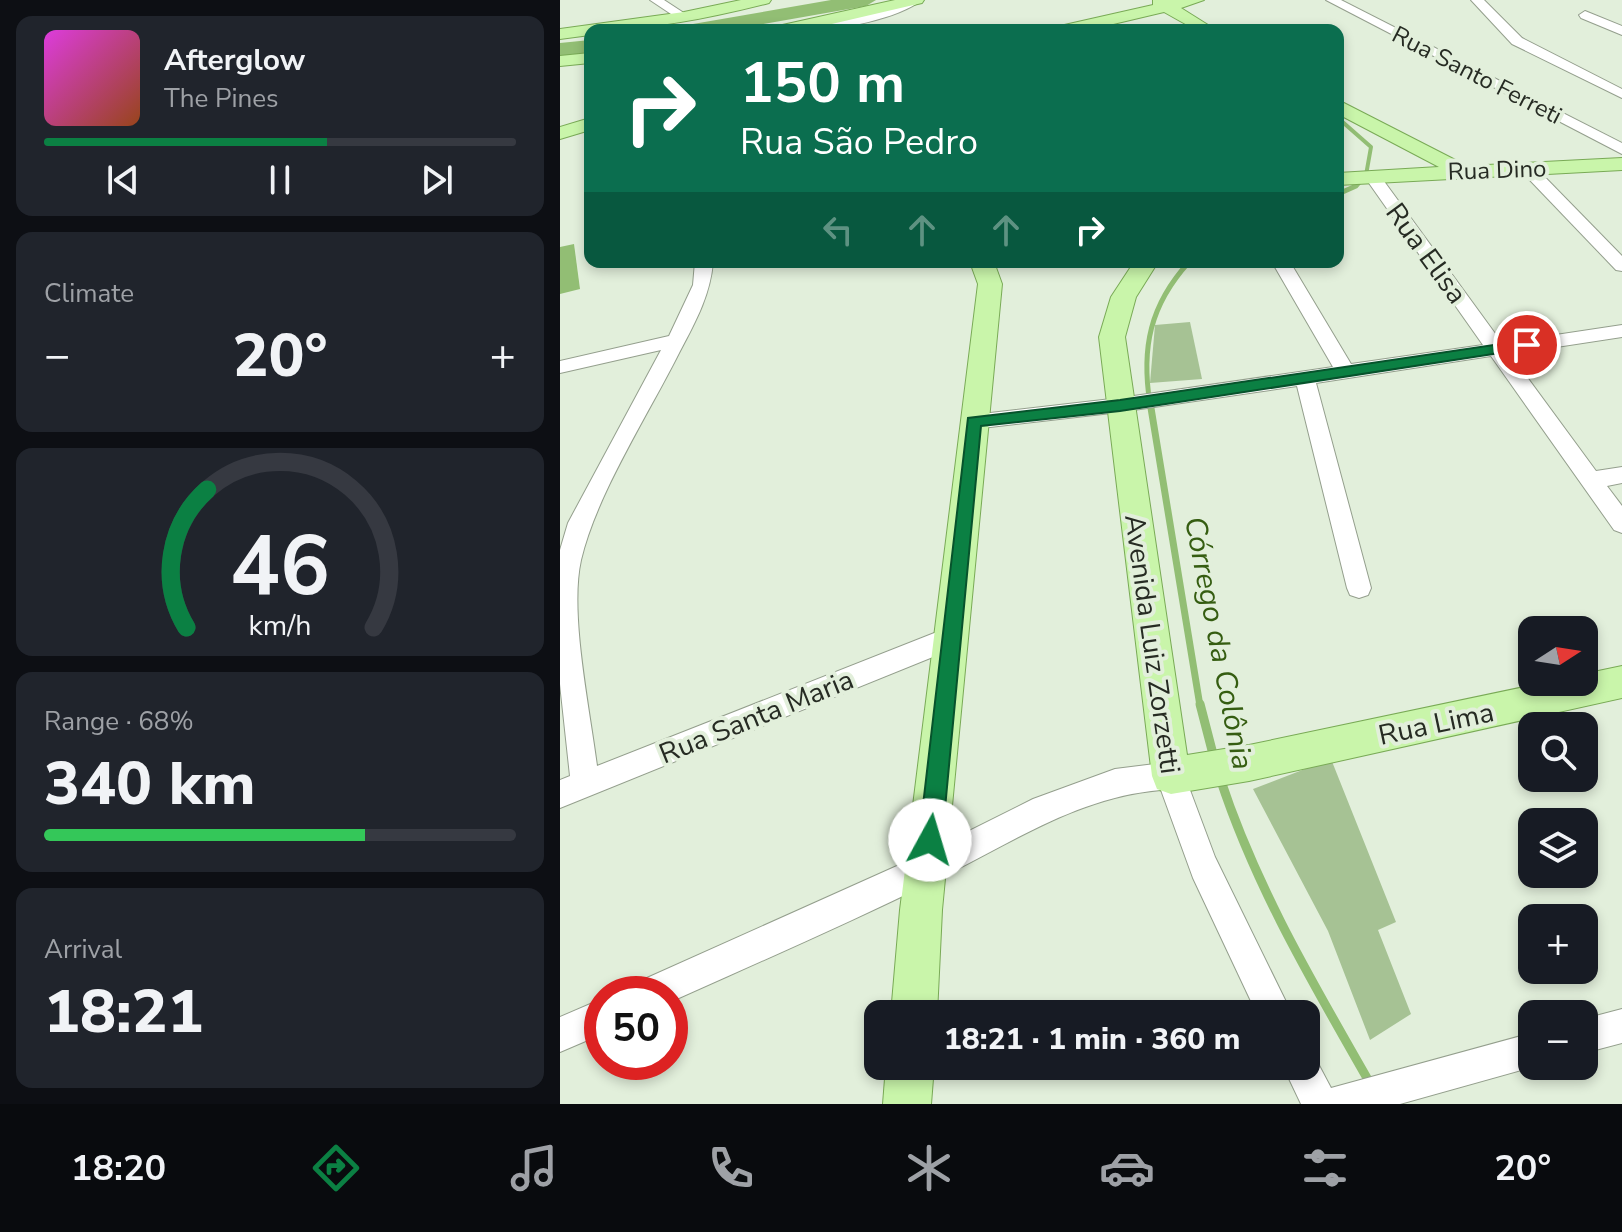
<!DOCTYPE html>
<meta charset="utf-8">
<style>
:root{--surface:#171b24;--page:#20242c;--text:#f1f3f6;--muted:#9ea1a6;--line:#363941;--accent:#0b8043}
body{margin:0;font-family:"Nunito Sans",sans-serif;background:var(--page);color:var(--text);height:100vh;display:flex;flex-direction:column;font-size:30px;white-space:nowrap}
*{box-sizing:border-box;margin:0}
p{font-size:26px;color:var(--muted)}
.icon{flex:none;width:44px;height:44px;fill:none;stroke:currentColor;stroke-width:2;stroke-linecap:round;stroke-linejoin:round}
.map{position:relative;flex:1;overflow:hidden}
.details{display:flex;flex-direction:column;gap:16px;padding:16px;background:#0d0f14;width:560px}
.details>*{flex:none}
.guide{position:absolute;left:24px;top:24px;width:760px;height:244px;border-radius:16px;box-shadow:0 4px 12px #0003;background:#0b6e4f;color:#fff;overflow:hidden}
.needle{width:52px;rotate:78deg}
.buttons{position:absolute;left:958px;top:616px;display:grid;gap:16px}
.buttons a{display:grid;place-items:center;width:80px;height:80px;border-radius:16px;background:var(--surface);box-shadow:0 4px 12px #0003;font-size:40px}
.speed{position:absolute;left:24px;top:976px;display:flex;gap:16px;font-size:40px;font-weight:700;text-align:center}
.speed>*{display:grid;place-content:center;width:104px;height:104px;border-radius:50%;background:var(--surface);box-shadow:0 4px 12px #0003;line-height:1}
.speed .limit{border:12px solid #d22;background:#fff;color:#111}
.pin{position:absolute;display:grid;place-items:center;width:68px;height:68px;color:#fff;margin:-34px;border:4px solid #fff;border-radius:50%;box-shadow:0 2px 8px #0007}
.me{position:absolute;width:88px;margin:-44px;rotate:6deg;stroke-linejoin:round;filter:drop-shadow(0 0 6px #0008)}
.turn{display:flex;align-items:center;gap:28px;height:168px;padding:0 24px;font-size:36px}
.turn .icon{width:104px;height:104px;stroke-width:2.5}
.turn b{display:block;font-size:56px;line-height:68px}
.lanes{display:flex;align-items:center;height:76px;padding:0 24px;background:#0003;justify-content:center;gap:40px;direction:ltr}
.lanes .off{opacity:.35}
.big{font-size:60px;font-weight:800;line-height:1.1}
.details .widget{flex:1;display:flex;flex-direction:column;justify-content:center;gap:12px;min-width:0;padding:0 28px;border-radius:16px;background:var(--page)}
.details .dial{align-items:center;gap:0}
.dial svg{height:208px;overflow:visible;fill:none;stroke:var(--line);stroke-width:7;stroke-linecap:round;text-anchor:middle}
.dial text{fill:var(--text);stroke:none}
.song{display:flex;align-items:center;gap:24px}
.cover{width:96px;height:96px;border-radius:12px;background:linear-gradient(135deg,hsl(300 70% 55%),hsl(20 70% 35%))}
.played{height:8px;border-radius:4px;background:linear-gradient(90deg,var(--accent) 60%,var(--line) 60%)}
.keys{display:flex;justify-content:space-around;direction:ltr}
.heat{display:flex;justify-content:space-between;align-items:center;font-size:44px;direction:ltr}
.charge{height:12px;border-radius:6px;background:linear-gradient(90deg,#34c759 68%,var(--line) 0)}
.trip{position:absolute;left:304px;top:1000px;width:456px;height:80px;border-radius:16px;background:var(--surface);box-shadow:0 4px 12px #0003;font-weight:800;line-height:80px;text-align:center}
.menu{display:flex;height:128px;justify-content:space-around;align-items:center;background:#090b0e;color:var(--muted)}
.menu .icon{width:56px;height:56px}
.menu .selected{color:var(--accent)}
.menu b{font-size:36px;color:var(--text)}
main{display:flex;flex:1;min-height:0}
.map>svg:first-child{display:block}
</style>
<main>
<section class="details">
<div class="widget">
<div class="song"><i class="cover"></i><div><b>Afterglow</b><p>The Pines</p></div></div>
<div class="played"></div>
<div class="keys"><svg class="icon" aria-label="previous" viewBox="0 0 24 24"><path d="M18 5L8 12l10 7zM5 5v14"/></svg><svg class="icon" aria-label="pause" viewBox="0 0 24 24"><path d="M8 5v14M16 5v14"/></svg><svg class="icon" aria-label="next" viewBox="0 0 24 24"><path d="M6 5l10 7-10 7zM19 5v14"/></svg></div>
</div>
<div class="widget"><p>Climate</p>
<div class="heat"><a>−</a><b class="big">20°</b><a>+</a></div>
</div>
<div class="widget dial"><svg viewBox="0 0 100 80">
<path d="M14 69A42 42 0 1 1 86 69"/>
<path d="M14 69A42 42 0 0 1 22 16" stroke="#0b8043"/>
<text x="50" y="56" font-size="32" font-weight="700">46</text>
<text x="50" y="72" font-size="11">km/h</text>
</svg></div>
<div class="widget"><p>Range · 68%</p><b class="big">340 km</b><div class="charge"></div></div>
<div class="widget"><p>Arrival</p><b class="big">18:21</b></div>
</section>
<div class="map">
<svg width="1062" height="1104" viewBox="0 0 1062 1104">
<rect width="100%" height="100%" fill="#e2efdb"/>
<g fill="#a6c294">
<polygon points="630,322 642,379 590,383 595,325"/>
<polygon points="771,759 836,922 818,930 851,1014 810,1040 768,931 693,789"/>
</g>
<polygon fill="#92be74" points="14,244 20,289 0,294 0,247"/>
<g fill="none" stroke-linecap="round" stroke-linejoin="round">
<polyline stroke="#92be74" stroke-width="4" points="778,118 811,147 806,175"/>
<g stroke="#92be74" stroke-width="5">
<polyline points="778,194 796,186 807,173"/>
<path d="M590,404C581,348 590,305 629,262"/>
</g>
<polyline stroke="#92be74" stroke-width="7" points="590,402 640,706"/>
<g stroke="#92be74" stroke-width="9">
<polyline points="640,704 654,758"/>
<path d="M660,778C696,888 754,985 811,1085"/>
</g>
<g fill="#92be74" fill-rule="evenodd">
<polygon points="271,0 316,0 306,6 169,30 123,30 133,24"/>
<polygon points="30,40 30,52 0,57 0,43"/>
</g>
<g stroke="#949f8d" stroke-width="2">
<g id="minor">
<polygon points="90,0 104,0 130,17 120,20"/>
<path d="M345,0H362C337,19 280,30 249,30Z"/>
<polygon points="766,0 781,0 1062,143 1062,154"/>
<polygon points="911,0 924,0 962,38 1062,89 1062,98 952,44"/>
<polygon points="1025,11 1062,26 1062,35 1021,18 1019,15"/>
<polygon points="537,19 555,30 540,30 533,26 533,20"/>
<polygon points="969,165 975,167 1062,256 1062,271 1056,270 963,173 961,170"/>
<polygon points="812,171 818,173 942,343 1062,325 1062,337 950,354 1036,471 1062,467 1062,483 1047,486 1062,506 1062,533 1054,530 931,356 756,383 811,588 808,595 799,598 790,595 787,588 737,386 560,412 413,429 406,427 402,422 406,417 413,415 560,398 773,367 712,262 730,262 791,364 923,345 804,176"/>
<path d="M135,262H153C150,298 133,326 117,357C86,418 36,496 21,560C9,613 30,710 37,766L382,630L391,627L400,630L404,638L400,646L0,808V780L10,776L0,684V550L8,523L101,350L0,373V361L109,336L133,285Z"/>
<path d="M611,762L621,766L655,857L732,1014H697L633,878L601,790C517,797 450,844 376,880C289,923 199,962 110,1002V994H73L78,982L357,857L473,799L555,769Z"/>
<polygon points="42,999 42,1034 0,1052 0,1017"/>
<polygon points="1062,1009 1062,1043 1024,1053 1024,1019"/>
<polygon points="972,1033 972,1066 976,1066 840,1104 741,1104 723,1066 746,1066 746,1050 753,1054 771,1088"/>
</g>
</g>
<g stroke="#79aa56" stroke-width="2">
<g id="major">
<path d="M181,0H211L209,3C150,18 91,30 30,30V35L0,39V29L124,12Z"/>
<polygon points="335,0 364,0 362,3 246,30 216,30 218,26"/>
<polygon points="593,0 644,0 621,8 656,30 636,30 604,12 528,30 498,30 500,26 593,5"/>
<polygon points="30,53 30,63 0,66 0,56"/>
<polygon points="778,100 907,166 1062,158 1062,170 778,185 778,173 879,167 778,114"/>
<polygon points="30,118 30,130 0,139 0,127"/>
<polygon points="410,262 434,262 442,284 382,910 377,1014 331,1014 340,910 418,284"/>
<polygon points="574,262 598,262 576,297 565,337 627,755 689,745 988,682 1024,682 1024,674 1062,666 1062,698 689,781 611,794 597,789 592,776 539,337 551,297"/>
<polygon points="326,1066 374,1066 371,1104 323,1104"/>
</g>
</g>
<use href="#minor" fill="#fff" fill-rule="evenodd"/>
<use href="#major" fill="#c9f5aa" fill-rule="evenodd"/>
</g>
<polygon fill="#0b8043" stroke="#07532c" stroke-width="2" points="967,340 975,345 973,348 560,411 421,426 382,840 379,848 370,851 362,848 359,840 408,418 560,400"/>
<g text-anchor="middle" stroke-width="8" stroke-linejoin="round" paint-order="stroke">
<g font-size="24" fill="#262b23" stroke="#e2efdb">
<text transform="translate(917 75) rotate(27)" y="8">Rua Santo Ferreti</text>
<text transform="translate(937 170) rotate(-2)" y="8">Rua Dino</text>
</g>
<g font-size="28" fill="#262b23" stroke="#e2efdb">
<text transform="translate(867 253) rotate(54)" y="10">Rua Elisa</text>
<text transform="translate(593 644) rotate(82)" y="10">Avenida Luiz Zorzetti</text>
<text transform="translate(196 716) rotate(-22)" y="10">Rua Santa Maria</text>
<text transform="translate(876 723) rotate(-12)" y="10">Rua Lima</text>
</g>
<g font-size="30" font-style="italic" fill="#355d11" stroke="#e2efdb">
<text transform="translate(659 643) rotate(79)" y="10">Córrego da Colônia</text>
</g>
</g>
</svg>
<div class="buttons">
<a><svg class="needle" viewBox="-14 -14 28 28"><path d="M0-13l5 13h-10z" fill="#e53935"/><path d="M0 13l5-13h-10z" fill="#9ea1a6"/></svg></a>
<a><svg class="icon" aria-label="search" viewBox="0 0 24 24"><circle cx="10" cy="10" r="6"/><path d="M15 15l6 6"/></svg></a>
<a><svg class="icon" aria-label="layers" viewBox="0 0 24 24"><path d="M12 4l9 5-9 5-9-5zM3 14l9 5 9-5"/></svg></a>
<a>+</a>
<a>−</a>
</div>
<div class="speed"><div class="limit">50</div></div>
<div class="pin" style="left:967px;top:345px;background:#d93025"><svg class="icon" aria-label="arrive" viewBox="0 0 24 24"><path d="M6 21V4h12l-3 4 3 4H6"/></svg></div>
<svg class="me" style="left:370px;top:840px" viewBox="-20 -20 40 40"><circle r="19" fill="#fff"/><path d="M0-13L10 11 0 6-10 11z" fill="#0b8043"/></svg>
<div class="trip">18:21 · 1 min · 360 m</div>
<div class="guide">
<div class="turn"><svg class="icon" aria-label="right" viewBox="0 0 24 24"><path d="M7 20v-9h11M14 6l5 5-5 5"/></svg><div><b>150 m</b>Rua São Pedro</div></div>
<div class="lanes"><svg class="icon off" aria-label="left" viewBox="0 0 24 24"><path d="M17 20v-9H6M10 6l-5 5 5 5"/></svg><svg class="icon off" aria-label="ahead" viewBox="0 0 24 24"><path d="M12 20V5M6 11l6-6 6 6"/></svg><svg class="icon off" aria-label="ahead" viewBox="0 0 24 24"><path d="M12 20V5M6 11l6-6 6 6"/></svg><svg class="icon" aria-label="right" viewBox="0 0 24 24"><path d="M7 20v-9h11M14 6l5 5-5 5"/></svg></div>
</div>
</div>
</main>
<nav class="menu">
<b>18:20</b>
<svg class="icon selected" aria-label="directions" viewBox="0 0 24 24"><path d="M12 3l9 9-9 9-9-9zM9 14v-3h6M13 9l2 2-2 2"/></svg>
<svg class="icon" aria-label="music" viewBox="0 0 24 24"><path d="M9 18V5l10-2v13"/><circle cx="6" cy="18" r="3"/><circle cx="16" cy="16" r="3"/></svg>
<svg class="icon" aria-label="phone" viewBox="0 0 24 24"><path d="M5 4h4l2 5-3 2q2 4 5 5l2-3 5 2v4C11 20 4 13 5 4z"/></svg>
<svg class="icon" aria-label="climate" viewBox="0 0 24 24"><path d="M12 3v18M4 7l16 10M4 17L20 7"/></svg>
<svg class="icon" aria-label="car" viewBox="0 0 24 24"><path d="M5 17H2v-5l4-1 3-4h7l3 4 3 1v5h-3M9 17h6M6 11h13"/><circle cx="7" cy="17" r="2"/><circle cx="17" cy="17" r="2"/></svg>
<svg class="icon" aria-label="filters" viewBox="0 0 24 24"><path d="M4 7h16M4 17h16"/><circle cx="9" cy="7" r="2"/><circle cx="15" cy="17" r="2"/></svg>
<b>20°</b>
</nav>
